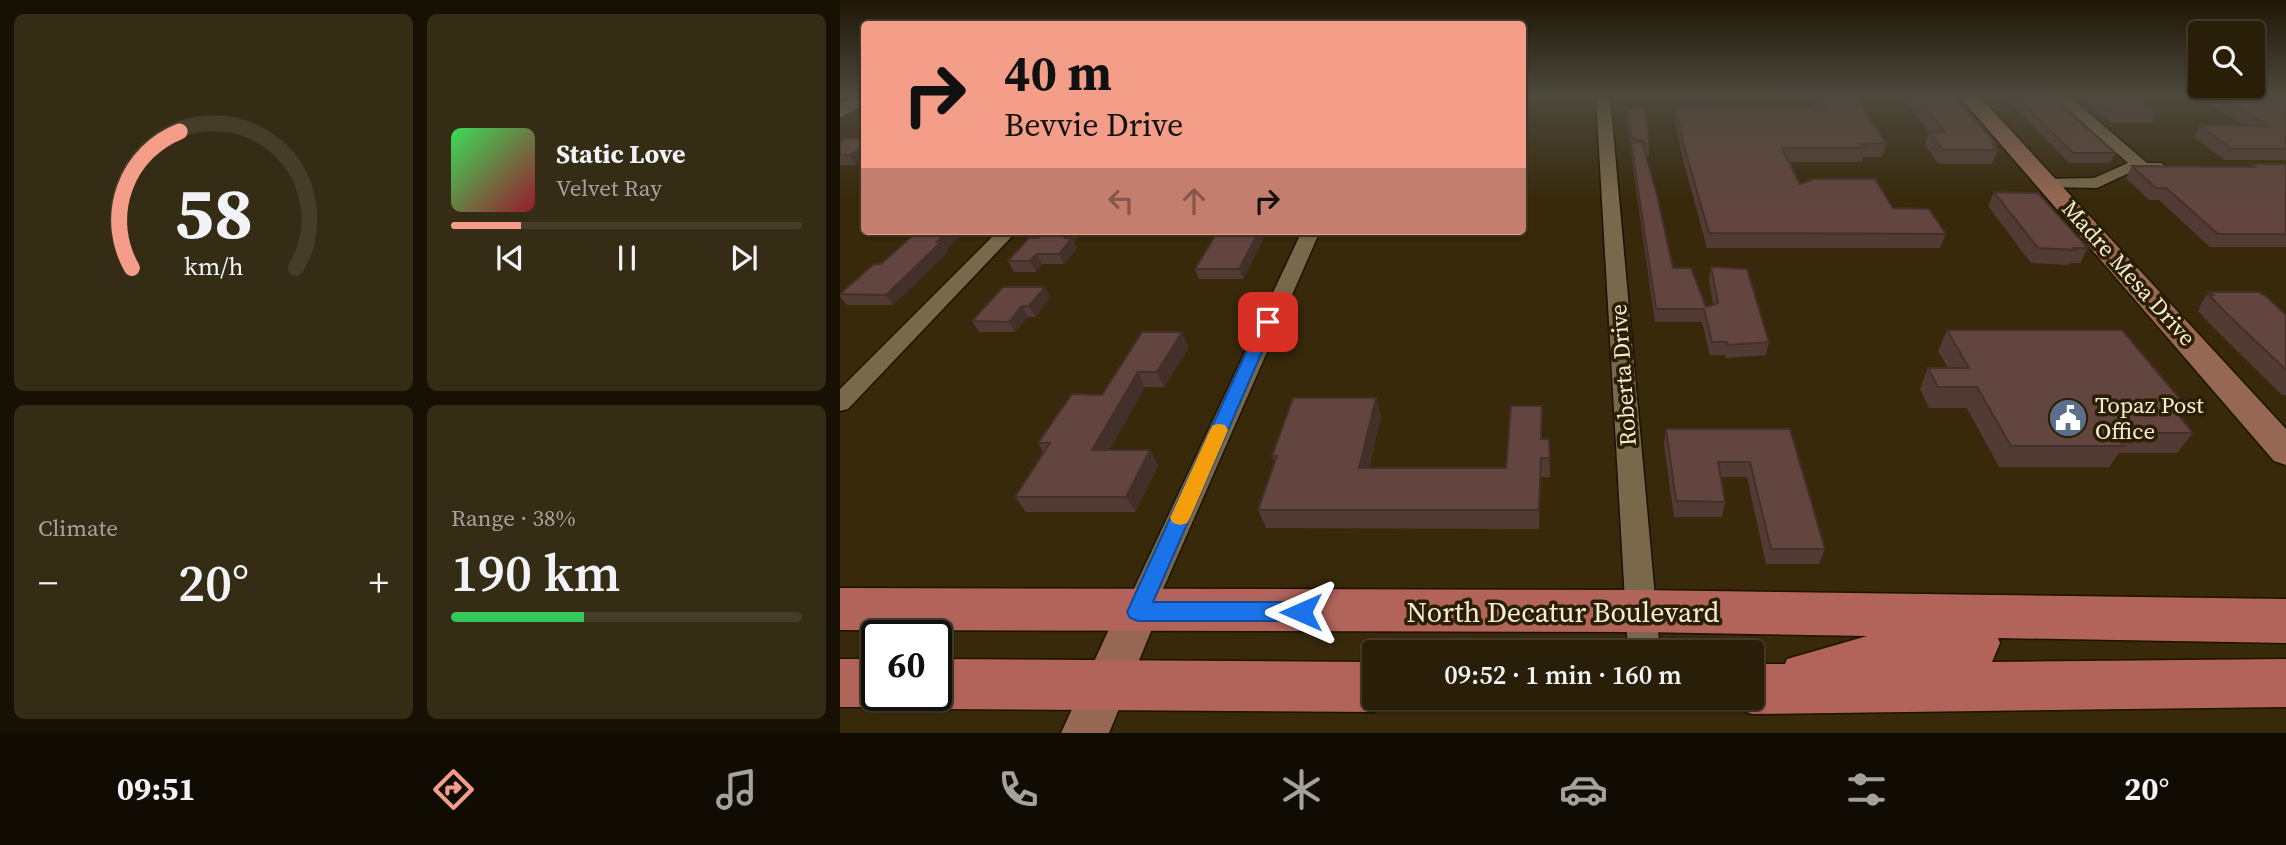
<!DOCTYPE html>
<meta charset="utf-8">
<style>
:root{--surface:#291f08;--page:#352c16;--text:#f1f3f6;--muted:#a5a29c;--line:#453d29;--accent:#f49e89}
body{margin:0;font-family:"Source Serif 4",serif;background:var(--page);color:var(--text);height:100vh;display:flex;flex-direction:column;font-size:26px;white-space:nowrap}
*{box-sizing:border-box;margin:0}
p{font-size:23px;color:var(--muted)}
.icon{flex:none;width:38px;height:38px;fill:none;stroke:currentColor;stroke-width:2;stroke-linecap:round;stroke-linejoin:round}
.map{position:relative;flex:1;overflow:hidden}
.drawer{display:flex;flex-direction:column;gap:14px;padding:14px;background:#171104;width:840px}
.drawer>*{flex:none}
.guide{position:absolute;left:21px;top:21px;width:665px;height:214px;border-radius:7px;box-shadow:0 2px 5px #0004,0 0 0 2px var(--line);background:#f49e89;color:#111;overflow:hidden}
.tools{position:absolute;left:1348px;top:21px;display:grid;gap:14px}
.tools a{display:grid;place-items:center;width:77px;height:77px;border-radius:7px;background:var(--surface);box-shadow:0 2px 5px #0004,0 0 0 2px var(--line);font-size:35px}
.speed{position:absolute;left:21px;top:620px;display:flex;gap:14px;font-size:35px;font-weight:700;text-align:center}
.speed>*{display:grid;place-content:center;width:91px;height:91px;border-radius:50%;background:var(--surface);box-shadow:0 2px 5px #0004,0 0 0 2px var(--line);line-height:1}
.speed .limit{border:4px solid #111;border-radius:10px;background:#fff;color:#111}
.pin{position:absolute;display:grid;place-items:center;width:60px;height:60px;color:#fff;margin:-30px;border-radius:14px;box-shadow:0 4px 10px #0006}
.me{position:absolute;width:77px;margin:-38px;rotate:270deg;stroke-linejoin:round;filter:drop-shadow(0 0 5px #0008)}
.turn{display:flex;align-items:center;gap:24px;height:147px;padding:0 28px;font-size:32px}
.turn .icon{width:91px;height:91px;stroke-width:2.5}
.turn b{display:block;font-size:49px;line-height:60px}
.lanes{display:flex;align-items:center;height:66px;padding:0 28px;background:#0003;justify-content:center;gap:35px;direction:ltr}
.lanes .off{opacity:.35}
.big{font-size:52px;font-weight:600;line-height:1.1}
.drawer .widget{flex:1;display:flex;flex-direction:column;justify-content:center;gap:10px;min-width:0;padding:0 24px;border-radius:10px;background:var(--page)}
.drawer .dial{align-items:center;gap:0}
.dial svg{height:182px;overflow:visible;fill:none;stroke:var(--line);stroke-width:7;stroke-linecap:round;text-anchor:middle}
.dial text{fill:var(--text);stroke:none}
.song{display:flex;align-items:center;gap:21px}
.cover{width:84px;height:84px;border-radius:10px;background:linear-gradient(135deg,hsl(130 70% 55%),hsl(350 70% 35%))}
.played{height:7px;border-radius:4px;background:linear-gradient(90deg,var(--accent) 20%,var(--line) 20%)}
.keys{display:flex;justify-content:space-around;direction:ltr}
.heat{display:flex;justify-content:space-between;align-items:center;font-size:38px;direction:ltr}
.charge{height:10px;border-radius:5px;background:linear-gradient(90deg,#34c759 38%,var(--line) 0)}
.drawer .tiles{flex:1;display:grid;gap:14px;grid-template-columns:repeat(2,1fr)}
.trip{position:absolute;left:522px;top:640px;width:402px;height:70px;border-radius:7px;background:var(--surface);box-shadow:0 2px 5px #0004,0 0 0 2px var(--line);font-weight:600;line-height:70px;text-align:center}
.menu{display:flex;height:112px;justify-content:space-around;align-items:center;background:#100c03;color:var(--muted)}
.menu .icon{width:49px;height:49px}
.menu .current{color:var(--accent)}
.menu b{font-size:32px;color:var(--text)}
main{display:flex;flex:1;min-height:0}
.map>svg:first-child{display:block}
</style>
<main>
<section class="drawer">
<div class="tiles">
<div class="widget dial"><svg viewBox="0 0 100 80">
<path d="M14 69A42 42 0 1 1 86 69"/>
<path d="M14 69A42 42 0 0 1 35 9" stroke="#f49e89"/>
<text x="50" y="56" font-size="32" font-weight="700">58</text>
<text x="50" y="72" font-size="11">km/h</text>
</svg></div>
<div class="widget">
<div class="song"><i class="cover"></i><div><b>Static Love</b><p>Velvet Ray</p></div></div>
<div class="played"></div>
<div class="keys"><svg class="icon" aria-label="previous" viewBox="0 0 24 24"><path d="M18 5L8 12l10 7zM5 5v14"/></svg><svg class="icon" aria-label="pause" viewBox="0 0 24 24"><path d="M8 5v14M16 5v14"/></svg><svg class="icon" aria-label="next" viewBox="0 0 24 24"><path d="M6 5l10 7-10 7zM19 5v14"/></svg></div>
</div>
<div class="widget"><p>Climate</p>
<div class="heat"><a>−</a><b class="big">20°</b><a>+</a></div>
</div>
<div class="widget"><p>Range · 38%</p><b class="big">190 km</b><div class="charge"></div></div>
</div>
</section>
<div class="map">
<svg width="1446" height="733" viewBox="0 0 1446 733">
<rect width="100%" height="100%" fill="#37290a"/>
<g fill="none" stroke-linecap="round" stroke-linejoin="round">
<g stroke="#1c1200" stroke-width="3">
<g id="street">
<polygon points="756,97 770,97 820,653 788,653"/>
<polygon points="1214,97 1230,97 1307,163 1321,163 1329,168 1321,173 1289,173 1257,188 1203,187 1201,183 1203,179 1254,178 1288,163"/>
<polygon points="158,231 177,231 8,409 0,411 0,389"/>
<polygon points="462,231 480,231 313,612 309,622 298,626 287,622 283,612"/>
</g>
</g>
<g stroke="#1c1200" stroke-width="3">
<g id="secondary">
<polygon points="10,97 24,97 24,105 0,118 0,103"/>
<polygon points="1120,97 1140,97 1446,429 1446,465 1434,461"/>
<polygon points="298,593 313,599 319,612 269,733 221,733 283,599"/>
</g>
</g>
<g stroke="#1c1200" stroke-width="3">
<g id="primary">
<polygon points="0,588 800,590 1446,599 1446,643 1158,638 1160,643 1152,662 1446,659 1446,707 912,714 894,707 890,698 912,698 912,664 945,664 947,659 1027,636 800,632 0,630"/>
<polygon points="0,659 37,659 37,695 57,695 55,700 37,707 0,707"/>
<polygon points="96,659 534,662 534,698 555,698 552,704 534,712 96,709 78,701 75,695 96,695"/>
</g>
</g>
<use href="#street" fill="#79694a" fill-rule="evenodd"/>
<use href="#secondary" fill="#966752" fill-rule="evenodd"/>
<use href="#primary" fill="#b2645b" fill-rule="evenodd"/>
</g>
<g fill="#533b35">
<polygon points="969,97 1016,97 1046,143 1042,157 1023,157 1022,162 949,162 960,184 1053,208 1106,234 1100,248 867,248 842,156 835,120 836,107 975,108"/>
<polygon points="1062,97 1114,97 1157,144 1155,147 1158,150 1152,164 1098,164 1085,145 1089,132"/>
<polygon points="1164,97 1213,97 1275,153 1270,163 1229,163"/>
<polygon points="1240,97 1295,97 1317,114 1312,123 1271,123"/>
<polygon points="1359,97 1434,97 1438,99 1439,97 1446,97 1446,160 1384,160 1354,137 1360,125 1404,126"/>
<polygon points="787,109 809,145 809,156 806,155 833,268 866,307 873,305 869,280 871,267 929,342 926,355 886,358 885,355 870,355 862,322 815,322 791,154 791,149 786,120"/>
<polygon points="24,139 24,159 16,165 0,165 0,142"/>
<polygon points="1411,164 1446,164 1446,247 1370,247 1319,200 1309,200 1286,178 1292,166 1409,167"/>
<polygon points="1154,192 1248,248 1240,263 1230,263 1228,265 1191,263 1148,206"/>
<polygon points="204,231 243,231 234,242 237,248 224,264 202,264 196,272 174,272 168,261 198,238"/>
<polygon points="378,231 427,231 403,279 359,279 355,269"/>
<polygon points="120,236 106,249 108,252 53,305 7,305 0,296 0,294 41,264"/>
<polygon points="205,287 210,298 195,317 188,317 175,332 139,332 132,321"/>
<polygon points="1369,292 1446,315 1446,395 1442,395 1374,328 1358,311 1360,308 1359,307"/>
<polygon points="1107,330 1346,406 1339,416 1353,433 1337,453 1279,453 1269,467 1159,467 1127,408 1089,408 1080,389 1088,368 1108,368 1098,351"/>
<polygon points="302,332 349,347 324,387 305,387 269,450 310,450 318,466 295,512 186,512 175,497 204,453 198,443 262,395"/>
<polygon points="536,398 541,417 529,468 666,468 702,439 709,439 710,477 701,477 699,529 426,528 418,510 435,462 432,456"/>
<polygon points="826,429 950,429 985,549 979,564 926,564 907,477 881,477 885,502 882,517 834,517 824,444"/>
</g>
<g fill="#44302b">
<polygon points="24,146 24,159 16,165 10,155"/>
<polygon points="108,231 117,231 120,236 106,249 108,252 53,305 46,295"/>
<polygon points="230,231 243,231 234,242 237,248 224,264 219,254 225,238"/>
<polygon points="419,231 427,231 403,279 399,269"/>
<polygon points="197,254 202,264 196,272 190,261"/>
<polygon points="205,287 210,298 195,317 189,306"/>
<polygon points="182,306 188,317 175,332 169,322"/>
<polygon points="342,332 349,347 324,387 317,372"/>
<polygon points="298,372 305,387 261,465 252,450"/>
<polygon points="536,398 541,417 524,486 519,468"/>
<polygon points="310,450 318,466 295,512 286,497"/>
<polygon points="701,458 701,477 699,529 699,510"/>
</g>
<g fill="#61453e" stroke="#44302b" stroke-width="2">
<polygon points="979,97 1016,97 1046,143 1019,144 1026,148 942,148 960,184 974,179 1035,179 1053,208 1089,209 1106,234 869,233 843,143 836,107 986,108"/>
<polygon points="1077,97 1114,97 1157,144 1152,144 1158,150 1103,150 1089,132 1105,132"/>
<polygon points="1176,97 1213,97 1275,153 1233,153"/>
<polygon points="1255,97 1295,97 1317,114 1276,114"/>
<polygon points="1383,97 1434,97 1446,105 1446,149 1391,149 1360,125 1429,126"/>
<polygon points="787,109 806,109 809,145 802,141 817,195 833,268 851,268 866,307 878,303 871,267 907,269 929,342 888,345 887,342 872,342 864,309 816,309 791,143 801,141 791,137"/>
<polygon points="4,138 24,139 24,146 10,155 0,155 0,142"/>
<polygon points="1411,164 1446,164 1446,234 1378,234 1326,188 1316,188 1292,166 1415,167"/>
<polygon points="1154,192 1198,193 1248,248 1234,248 1236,250 1198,248"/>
<polygon points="78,231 108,231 97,242 101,242 46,295 0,294 34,264 41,264"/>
<polygon points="204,231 230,231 225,238 232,238 219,254 197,254 190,261 168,261 189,238 198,238"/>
<polygon points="378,231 419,231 399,269 355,269"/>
<polygon points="163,287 205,287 189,306 182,306 169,322 132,321"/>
<polygon points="1369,292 1418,292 1426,296 1446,315 1446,370 1385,312 1369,295 1373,295"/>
<polygon points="1107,330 1282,330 1346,406 1331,406 1353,433 1274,433 1284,446 1171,446 1137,387 1098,387 1088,368 1129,368"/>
<polygon points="302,332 342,332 317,372 298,372 252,450 310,450 286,497 175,497 210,443 198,443 232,394 262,395"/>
<polygon points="453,398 536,398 519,468 666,468 671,406 702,406 701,439 709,439 710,458 701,458 699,510 418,510 437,456 432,456"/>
<polygon points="826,429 950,429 985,549 931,549 910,462 878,462 885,502 836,501"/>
</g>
<linearGradient id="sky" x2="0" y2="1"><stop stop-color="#1e1706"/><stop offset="0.48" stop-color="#4d493e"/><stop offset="1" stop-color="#4d493e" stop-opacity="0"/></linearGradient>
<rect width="1446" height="200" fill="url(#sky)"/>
<polygon fill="#1a73e8" stroke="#114b97" stroke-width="2" points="428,317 435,322 313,602 461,602 468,605 471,612 468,618 461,621 298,621 290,618 287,612 420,322"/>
<polygon fill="#f59e0b" points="379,424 385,425 388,430 350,518 347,523 340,525 333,523 330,518 370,430 373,425"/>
<defs>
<g id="civic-disc" transform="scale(2.0125)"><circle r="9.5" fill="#5c6f8a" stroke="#2c1f01"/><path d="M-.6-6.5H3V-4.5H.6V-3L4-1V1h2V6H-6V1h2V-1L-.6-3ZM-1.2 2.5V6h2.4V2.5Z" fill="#fff"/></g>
</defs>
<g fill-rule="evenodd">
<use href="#civic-disc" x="1228" y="418"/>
</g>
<g text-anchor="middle" stroke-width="7" stroke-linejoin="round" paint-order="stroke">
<g font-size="23" fill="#f5ecdb" stroke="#2c1f01">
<text transform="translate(1289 273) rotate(48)" y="8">Madre Mesa Drive</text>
<text transform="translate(783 375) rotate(-94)" y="8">Roberta Drive</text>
</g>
<g font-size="23" fill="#f5ecdb" stroke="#2c1f01" text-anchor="start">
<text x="1255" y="413">Topaz Post<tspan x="1255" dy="26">Office</tspan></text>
</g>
<g font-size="28" fill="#f5ecdb" stroke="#2c1f01">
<text x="723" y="622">North Decatur Boulevard</text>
</g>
</g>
</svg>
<div class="tools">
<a><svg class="icon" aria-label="search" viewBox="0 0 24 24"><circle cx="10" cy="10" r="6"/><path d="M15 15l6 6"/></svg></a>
</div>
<div class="speed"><div class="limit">60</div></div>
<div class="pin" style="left:428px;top:322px;background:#d93025"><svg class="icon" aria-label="arrive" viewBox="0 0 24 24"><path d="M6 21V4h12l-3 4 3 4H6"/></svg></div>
<svg class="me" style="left:461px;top:612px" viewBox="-20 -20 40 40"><path d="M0-17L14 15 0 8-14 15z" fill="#1a73e8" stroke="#fff" stroke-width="4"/></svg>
<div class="trip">09:52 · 1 min · 160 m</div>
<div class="guide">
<div class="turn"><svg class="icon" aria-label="right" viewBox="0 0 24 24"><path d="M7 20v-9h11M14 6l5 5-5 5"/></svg><div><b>40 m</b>Bevvie Drive</div></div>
<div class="lanes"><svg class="icon off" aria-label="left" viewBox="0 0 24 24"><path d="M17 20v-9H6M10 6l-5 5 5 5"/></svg><svg class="icon off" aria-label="ahead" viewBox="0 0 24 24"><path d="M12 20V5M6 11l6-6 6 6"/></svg><svg class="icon" aria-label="right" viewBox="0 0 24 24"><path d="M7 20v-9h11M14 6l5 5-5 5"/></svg></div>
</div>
</div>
</main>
<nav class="menu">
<b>09:51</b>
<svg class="icon current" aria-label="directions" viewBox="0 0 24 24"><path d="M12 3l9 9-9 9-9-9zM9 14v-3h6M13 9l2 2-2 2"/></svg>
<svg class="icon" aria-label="music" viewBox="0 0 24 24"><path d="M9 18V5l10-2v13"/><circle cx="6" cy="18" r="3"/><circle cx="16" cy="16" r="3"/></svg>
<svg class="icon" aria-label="phone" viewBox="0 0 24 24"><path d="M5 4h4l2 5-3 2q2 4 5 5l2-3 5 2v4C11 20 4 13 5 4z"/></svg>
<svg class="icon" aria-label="climate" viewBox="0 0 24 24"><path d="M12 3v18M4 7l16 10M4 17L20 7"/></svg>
<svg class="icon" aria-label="car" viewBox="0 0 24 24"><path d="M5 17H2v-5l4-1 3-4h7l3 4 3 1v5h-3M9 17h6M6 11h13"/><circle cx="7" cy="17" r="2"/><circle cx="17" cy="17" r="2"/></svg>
<svg class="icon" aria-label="filters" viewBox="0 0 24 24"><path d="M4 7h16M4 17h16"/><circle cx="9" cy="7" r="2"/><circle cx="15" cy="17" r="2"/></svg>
<b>20°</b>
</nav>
